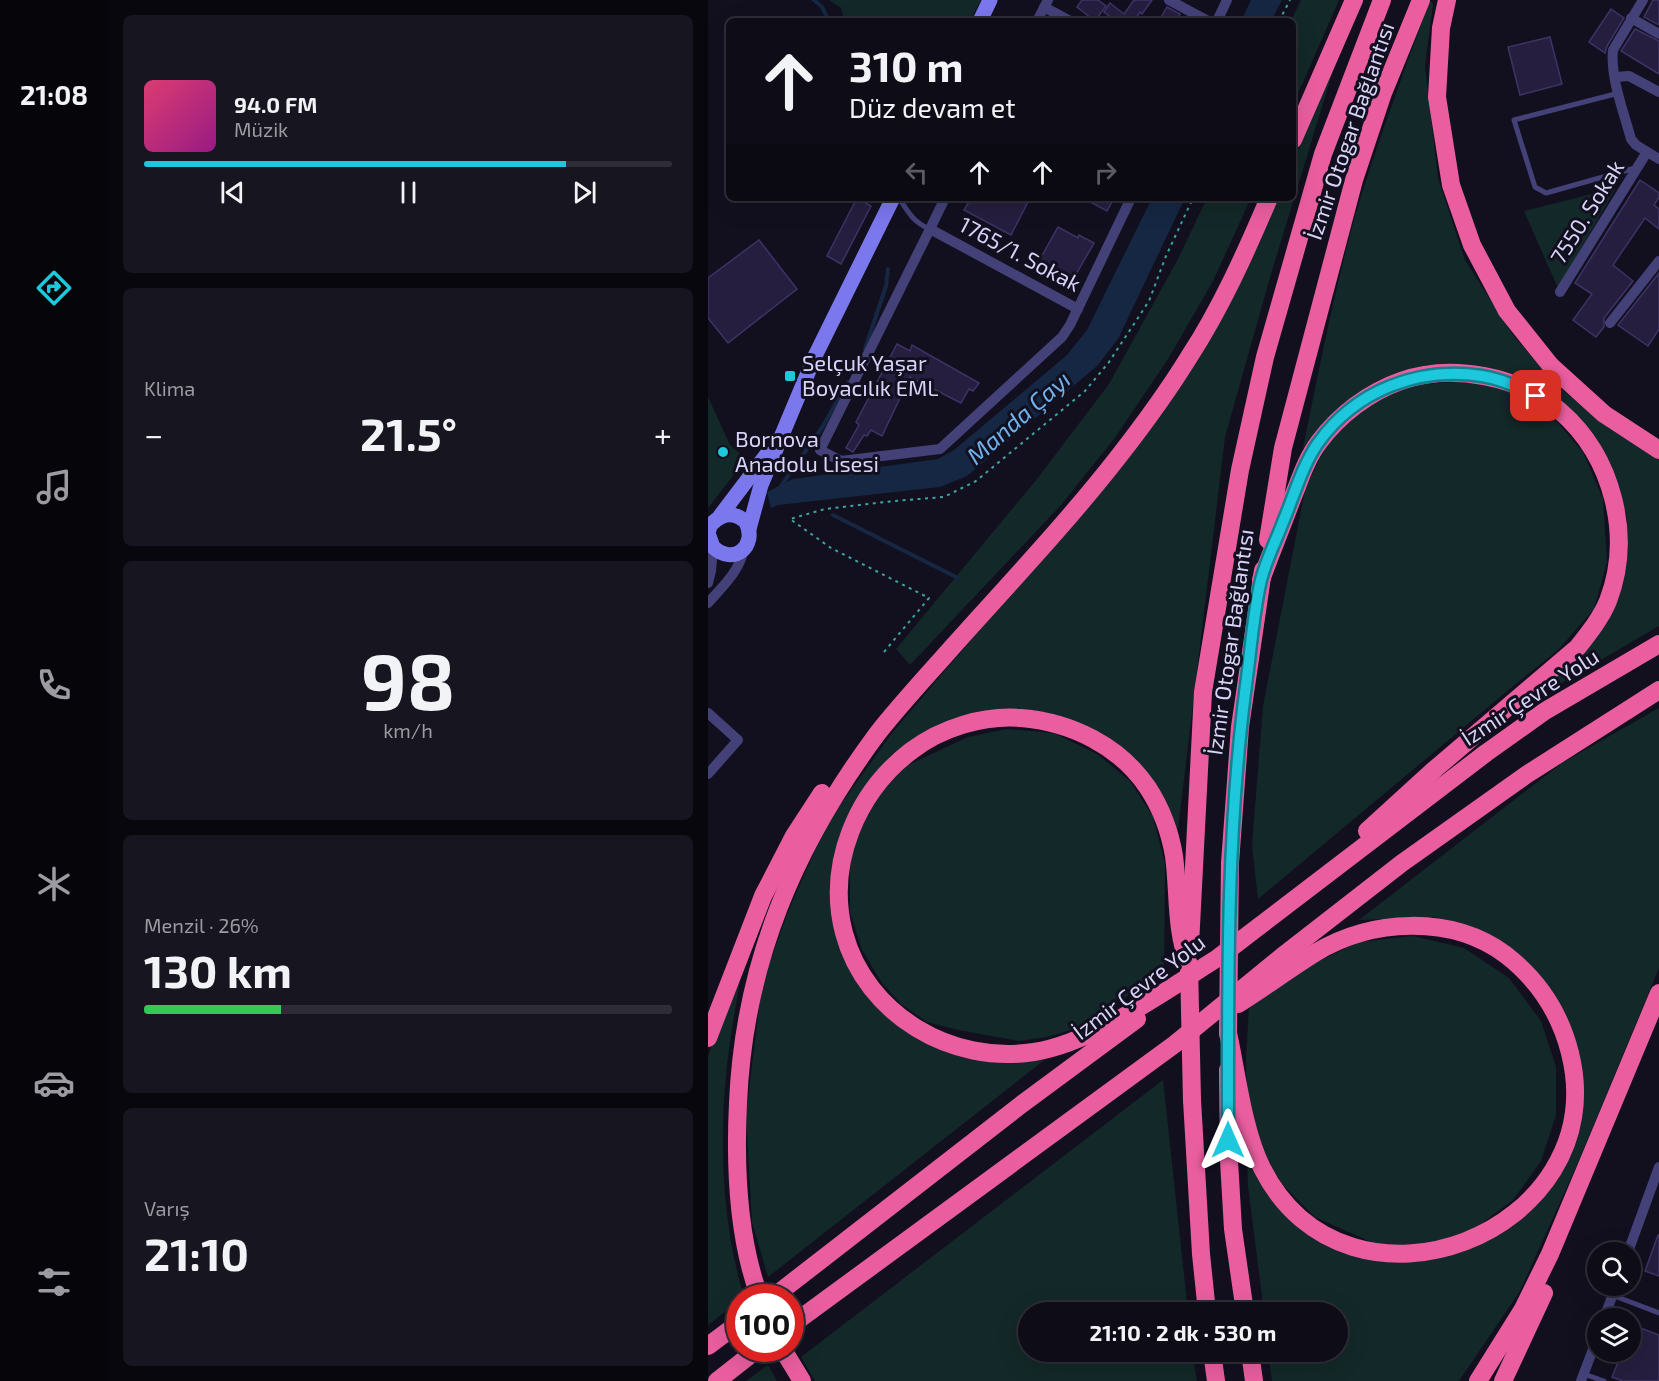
<!DOCTYPE html>
<html lang="tr">
<meta charset="utf-8">
<style>
:root{--surface:#0e0c17;--page:#171520;--text:#f1f3f6;--muted:#9b9ba1;--line:#2e2c36;--accent:#1dc7dc}
body{margin:0;font-family:"Exo 2",sans-serif;background:var(--page);color:var(--text);height:100vh;display:flex;flex-direction:column;font-size:22px;white-space:nowrap}
*{box-sizing:border-box;margin:0}
p{font-size:20px;color:var(--muted)}
.icon{flex:none;width:33px;height:33px;fill:none;stroke:currentColor;stroke-width:2;stroke-linecap:round;stroke-linejoin:round}
.map{position:relative;flex:1;overflow:hidden}
.side{display:flex;flex-direction:column;gap:15px;padding:15px;background:#08070d;width:600px}
.side>*{flex:none}
.hud{position:absolute;left:18px;top:18px;width:570px;height:183px;border-radius:9px;box-shadow:0 6px 24px #0002,0 0 0 2px var(--line);background:#0e0c17;color:var(--text);overflow:hidden}
.controls{position:absolute;left:879px;top:1242px;display:grid;gap:12px}
.controls a{display:grid;place-items:center;width:54px;height:54px;border-radius:50%;background:var(--surface);box-shadow:0 6px 24px #0002,0 0 0 2px var(--line);font-size:30px}
.speed{position:absolute;left:18px;top:1284px;display:flex;gap:12px;font-size:30px;font-weight:700;text-align:center}
.speed>*{display:grid;place-content:center;width:78px;height:78px;border-radius:50%;background:var(--surface);box-shadow:0 6px 24px #0002,0 0 0 2px var(--line);line-height:1}
.speed .limit{border:9px solid #d22;background:#fff;color:#111}
.pin{position:absolute;display:grid;place-items:center;width:51px;height:51px;color:#fff;margin:-26px;border-radius:12px;box-shadow:0 3px 9px #0006}
.me{position:absolute;width:66px;margin:-33px;rotate:0deg;stroke-linejoin:round;filter:drop-shadow(0 0 4px #0008)}
.turn{display:flex;align-items:center;gap:21px;height:126px;padding:0 24px;font-size:27px}
.turn .icon{width:78px;height:78px;stroke-width:2.5}
.turn b{display:block;font-size:42px;line-height:51px}
.lanes{display:flex;align-items:center;height:57px;padding:0 24px;background:#0003;justify-content:center;gap:30px;direction:ltr}
.lanes .off{opacity:.35}
.big{font-size:45px;font-weight:700;line-height:1.1}
.side .card{flex:1;display:flex;flex-direction:column;justify-content:center;gap:9px;min-width:0;padding:0 21px;border-radius:9px;background:var(--page)}
.side .dial{align-items:center;gap:0}
.dial b{font-size:78px;line-height:1}
.song{display:flex;align-items:center;gap:18px}
.cover{width:72px;height:72px;border-radius:9px;background:linear-gradient(135deg,hsl(340 70% 55%),hsl(310 70% 35%))}
.played{height:6px;border-radius:3px;background:linear-gradient(90deg,var(--accent) 80%,var(--line) 80%)}
.keys{display:flex;justify-content:space-around;direction:ltr}
.heat{display:flex;justify-content:space-between;align-items:center;font-size:33px;direction:ltr}
.charge{height:9px;border-radius:4px;background:linear-gradient(90deg,#34c759 26%,var(--line) 0)}
.trip{position:absolute;left:310px;top:1302px;width:330px;height:60px;border-radius:30px;background:var(--surface);box-shadow:0 6px 24px #0002,0 0 0 2px var(--line);font-weight:700;line-height:60px;text-align:center}
main{display:flex;flex:1;min-height:0}
.tab-bar{display:flex;flex-direction:column;width:108px;justify-content:space-around;align-items:center;background:#060509;color:var(--muted)}
.tab-bar .icon{width:42px;height:42px}
.tab-bar .selected{color:var(--accent)}
.tab-bar b{font-size:27px;color:var(--text)}
.map>svg:first-child{display:block}
</style>
<main>
<nav class="tab-bar">
<b>21:08</b>
<svg class="icon selected" aria-label="directions" viewBox="0 0 24 24"><path d="M12 3l9 9-9 9-9-9zM9 14v-3h6M13 9l2 2-2 2"/></svg>
<svg class="icon" aria-label="music" viewBox="0 0 24 24"><path d="M9 18V5l10-2v13"/><circle cx="6" cy="18" r="3"/><circle cx="16" cy="16" r="3"/></svg>
<svg class="icon" aria-label="phone" viewBox="0 0 24 24"><path d="M5 4h4l2 5-3 2q2 4 5 5l2-3 5 2v4C11 20 4 13 5 4z"/></svg>
<svg class="icon" aria-label="climate" viewBox="0 0 24 24"><path d="M12 3v18M4 7l16 10M4 17L20 7"/></svg>
<svg class="icon" aria-label="car" viewBox="0 0 24 24"><path d="M5 17H2v-5l4-1 3-4h7l3 4 3 1v5h-3M9 17h6M6 11h13"/><circle cx="7" cy="17" r="2"/><circle cx="17" cy="17" r="2"/></svg>
<svg class="icon" aria-label="filters" viewBox="0 0 24 24"><path d="M4 7h16M4 17h16"/><circle cx="9" cy="7" r="2"/><circle cx="15" cy="17" r="2"/></svg>
</nav>
<section class="side">
<div class="card">
<div class="song"><i class="cover"></i><div><b>94.0 FM</b><p>Müzik</p></div></div>
<div class="played"></div>
<div class="keys"><svg class="icon" aria-label="previous" viewBox="0 0 24 24"><path d="M18 5L8 12l10 7zM5 5v14"/></svg><svg class="icon" aria-label="pause" viewBox="0 0 24 24"><path d="M8 5v14M16 5v14"/></svg><svg class="icon" aria-label="next" viewBox="0 0 24 24"><path d="M6 5l10 7-10 7zM19 5v14"/></svg></div>
</div>
<div class="card"><p>Klima</p>
<div class="heat"><a>−</a><b class="big">21.5°</b><a>+</a></div>
</div>
<div class="card dial"><b>98</b><p>km/h</p></div>
<div class="card"><p>Menzil · 26%</p><b class="big">130 km</b><div class="charge"></div></div>
<div class="card"><p>Varış</p><b class="big">21:10</b></div>
</section>
<div class="map">
<svg width="951" height="1381" viewBox="0 0 951 1381">
<rect width="100%" height="100%" fill="#12101f"/>
<g fill="#132828">
<polygon points="121,0 273,0 262,21 137,21 133,8"/>
<polygon points="593,0 631,0 585,105 585,21 583,21"/>
<path d="M722,0L725,4L717,66L730,178L757,260L805,335L847,384L907,432L951,458V626L814,706L870,658L900,622L916,579L920,551L919,518L911,485L897,459L833,390L791,370L756,366L719,365L668,381L631,407L595,448C611,370 626,292 647,216C669,143 696,72 722,0Z"/>
<polygon points="628,61 563,274 517,437 469,838 452,797 350,719 209,737 184,754 165,775 148,801 130,930 196,1027 339,1058 60,1277 44,1222 38,1114 54,984 80,912 118,825 184,733 433,440 506,333 551,244 570,198 585,198 585,163"/>
<polygon points="908,188 850,288 816,211"/>
<polygon points="499,198 543,198 505,281 460,359 406,439 353,505 202,665 188,649 329,479 401,384 470,259"/>
<polygon points="767,381 803,392 844,416 875,452 895,499 899,562 886,609 850,650 804,687 550,899 544,846 555,706 597,490 619,443 642,419 680,394 714,384"/>
<polygon points="0,397 22,445 38,459 0,508"/>
<path d="M951,708V968L868,1167L812,1291L751,1381H564L560,1352H630V1312H556L540,1186L539,1156C549,1174 559,1194 574,1209C597,1234 633,1257 668,1261C708,1267 756,1254 789,1232C806,1221 831,1205 842,1188C865,1150 865,1100 871,1056L781,935L752,923L726,917L651,920L854,763Z"/>
<polygon points="299,729 346,733 389,754 422,781 445,817 457,864 456,970 376,1026 339,1037 311,1041 250,1030 219,1022 193,1004 174,983 154,950 142,912 142,864 151,829 170,796 198,766 260,737"/>
<polygon points="705,936 756,948 801,978 833,1021 848,1067 848,1115 833,1161 805,1200 766,1229 720,1245 672,1246 607,1217 575,1185 554,1154 539,1105 538,1059 541,1007 603,965 651,942"/>
<path d="M34,967C29,1003 21,1039 18,1076C11,1148 15,1228 36,1297L32,1298L31,1301L0,1325V1056Z"/>
<polygon points="455,1080 480,1312 321,1312 321,1352 484,1352 489,1381 107,1381 93,1357"/>
<polygon points="60,1365 69,1381 38,1381"/>
</g>
<g fill="#152743">
<polygon points="543,0 574,0 563,21 533,21"/>
<polygon points="444,198 477,198 410,339 389,366 259,476 232,487 70,505 63,508 59,492 85,479 230,459 246,450 359,355 379,330"/>
</g>
<g fill="none" stroke-linecap="round" stroke-linejoin="round">
<g stroke="#152743" stroke-width="4">
<polyline points="106,0 114,7 121,21"/>
<polyline points="157,349 178,286 180,269"/>
<polyline points="73,486 115,426 140,382"/>
<polyline points="125,515 250,578"/>
</g>
</g>
<g fill="#251e3e" stroke="#3e3367" stroke-width="1.5">
<polygon points="374,0 390,0 398,6 387,21 369,7"/>
<polygon points="426,0 444,0 434,14 432,12 426,21 408,21 396,12 402,3 416,14"/>
<polygon points="945,0 951,0 951,25 936,17"/>
<polygon points="459,7 472,14 468,21 451,21"/>
<polygon points="903,9 916,18 899,46 897,53 881,42"/>
<polygon points="927,29 951,41 951,74 913,51"/>
<polygon points="842,37 854,84 812,95 800,47"/>
<polygon points="932,180 951,193 951,197 946,205 951,209 951,229 937,218 905,265 925,281 896,318 896,327 888,337 865,320 884,294 867,283"/>
<polygon points="149,198 163,206 133,264 119,256"/>
<polygon points="263,198 322,198 303,235 256,210"/>
<polygon points="375,198 406,198 399,211"/>
<polygon points="350,227 370,238 371,235 386,243 363,283 331,261"/>
<polygon points="51,240 89,289 20,343 0,318 0,278"/>
<polygon points="951,273 951,329 940,346 910,325"/>
<polygon points="189,344 202,351 204,345 271,383 265,391 261,389 253,403 202,377 174,436 163,430 159,436 156,435 145,452 138,448 151,425 148,422"/>
<polygon points="950,1235 951,1235 951,1276 937,1271"/>
<polygon points="922,1324 951,1335 951,1381 915,1381 904,1377 914,1352 922,1352"/>
</g>
<g fill="none" stroke-linecap="round" stroke-linejoin="round">
<g stroke="#3da49e" stroke-width="2" stroke-dasharray="3 4.5" stroke-linecap="butt">
<polyline points="571,21 582,0"/>
<polyline points="176,652 221,598 123,548 82,519 117,509 186,501 236,497 268,481 377,391 401,362 441,301 458,256 485,198"/>
</g>
<g stroke="#434178" stroke-width="5">
<polyline points="911,93 806,120 827,187 838,193 927,168"/>
<path d="M191,198C200,212 206,223 222,229"/>
<polyline points="904,1295 951,1313"/>
<polyline points="876,1374 896,1381"/>
</g>
<g stroke="#434178" stroke-width="10">
<polyline points="461,0 500,21"/>
<path d="M935,0L905,50C902,77 916,113 923,139L928,145L951,159"/>
<polyline points="336,7 362,21"/>
<polyline points="923,18 951,34"/>
<polyline points="329,21 340,0"/>
<polyline points="509,21 519,0"/>
<polyline points="908,77 921,76 951,92"/>
<polyline points="237,198 222,229 370,309"/>
<polyline points="222,229 112,450 133,461 232,449 354,337 362,325 423,198"/>
<polyline points="852,292 939,152"/>
<polyline points="902,323 951,261"/>
<polyline points="0,583 3,571 5,547"/>
<path d="M0,603C15,586 31,572 36,549"/>
<polyline points="0,713 30,740 0,774"/>
<polyline points="920,1252 951,1167"/>
<polyline points="896,1318 908,1286"/>
<polyline points="873,1381 890,1336"/>
</g>
<g stroke="#7b77ed" stroke-width="15">
<polyline points="272,21 282,0"/>
<polyline points="12,516 59,454"/>
<path d="M0,528C11,515 23,509 38,522C50,547 25,566 5,547L0,533L2,526"/>
<polyline points="41,529 53,485 107,356 185,198"/>
</g>
<g stroke="#ea5ea0" stroke-width="18">
<polyline points="739,0 733,28 729,97 743,185 764,245 799,311 843,366 896,414 951,450"/>
<polyline points="585,140 646,0"/>
<polyline points="560,540 575,448 646,180 675,93 713,0"/>
<path d="M553,580C563,553 574,526 584,499C592,480 598,459 611,442C631,415 661,392 693,381C744,363 811,376 852,411C905,457 925,536 900,601C893,618 881,633 870,647L727,769L659,831"/>
<polyline points="522,863 532,727 555,570"/>
<polyline points="482,945 495,692 532,470 557,357 615,154 674,0"/>
<polyline points="511,957 778,753 837,711 951,644"/>
<path d="M481,965C467,929 471,893 466,856C462,832 453,808 440,788C412,746 363,722 313,718C275,715 233,728 203,751C149,792 118,864 136,933C158,1015 244,1065 326,1052C385,1043 457,991 508,959"/>
<path d="M520,1033C529,1074 535,1130 554,1168C640,1338 907,1232 862,1053C852,1013 830,980 798,955C743,914 663,919 607,953C581,969 556,988 530,1004"/>
<polyline points="0,1038 55,896 86,836 114,793"/>
<polyline points="520,1070 521,1161 525,1229 537,1312"/>
<polyline points="484,1100 493,1254 499,1312"/>
<path d="M52,1298C30,1240 27,1164 30,1103C36,963 86,846 169,734C191,706 216,679 240,652C297,588 358,524 411,456C436,424 460,391 481,357C513,308 538,252 561,198"/>
<polyline points="64,1298 314,1104 429,1019"/>
<polyline points="82,1326 467,1044 577,954 694,863 818,775 951,690"/>
<polyline points="0,1346 32,1322"/>
<polyline points="74,1348 94,1381"/>
<polyline points="504,1352 508,1381"/>
<polyline points="542,1352 546,1381"/>
<polyline points="9,1381 51,1348"/>
<polyline points="770,1381 815,1309 842,1254 951,993"/>
<polyline points="795,1381 836,1293"/>
</g>
<g stroke="#ea5ea0" stroke-width="18">
<polyline points="481,965 484,1100"/>
<polyline points="520,1033 522,863"/>
</g>
</g>
<g fill="none" stroke-linecap="round" stroke-linejoin="round">
<g stroke="#13818f" stroke-width="15">
<path id="route" d="M520,1140C520,987 518,836 538,685C543,650 545,614 553,580C558,560 568,541 575,522C586,496 594,466 610,443C648,390 711,366 774,376C794,379 811,387 828,396"/>
</g>
<use href="#route" stroke="#1dc7dc" stroke-width="10"/>
</g>
<g fill="#1dc7dc" stroke="#12101f" stroke-width="2">
<rect x="76" y="370" width="12" height="12" rx="3"/>
<circle cx="15" cy="452" r="6"/>
</g>
<g text-anchor="middle" stroke-width="6" stroke-linejoin="round" paint-order="stroke">
<g font-size="22" fill="#d8d4f9" stroke="#12101f">
<text transform="translate(642 131) rotate(-71)" y="8">İzmir Otogar Bağlantısı</text>
<text transform="translate(879 212) rotate(-58)" y="8">7550. Sokak</text>
<text transform="translate(312 254) rotate(28)" y="8">1765/1. Sokak</text>
<text transform="translate(522 642) rotate(-82)" y="8">İzmir Otogar Bağlantısı</text>
<text transform="translate(822 697) rotate(-33)" y="8">İzmir Çevre Yolu</text>
<text transform="translate(431 987) rotate(-37)" y="8">İzmir Çevre Yolu</text>
</g>
<g font-size="22" fill="#d8d4f9" stroke="#12101f" text-anchor="start">
<text x="94" y="371">Selçuk Yaşar<tspan x="94" dy="25">Boyacılık EML</tspan></text>
<text x="27" y="447">Bornova<tspan x="27" dy="25">Anadolu Lisesi</tspan></text>
</g>
<g font-size="24" font-style="italic" fill="#6fb1ec" stroke="#12101f">
<text transform="translate(311 418) rotate(-41)" y="8">Manda Çayı</text>
</g>
</g>
</svg>
<div class="controls">
<a><svg class="icon" aria-label="search" viewBox="0 0 24 24"><circle cx="10" cy="10" r="6"/><path d="M15 15l6 6"/></svg></a>
<a><svg class="icon" aria-label="layers" viewBox="0 0 24 24"><path d="M12 4l9 5-9 5-9-5zM3 14l9 5 9-5"/></svg></a>
</div>
<div class="speed"><div class="limit">100</div></div>
<div class="pin" style="left:828px;top:396px;background:#d93025"><svg class="icon" aria-label="arrive" viewBox="0 0 24 24"><path d="M6 21V4h12l-3 4 3 4H6"/></svg></div>
<svg class="me" style="left:520px;top:1140px" viewBox="-20 -20 40 40"><path d="M0-17L14 15 0 8-14 15z" fill="#1dc7dc" stroke="#fff" stroke-width="4"/></svg>
<div class="trip">21:10 · 2 dk · 530 m</div>
<div class="hud">
<div class="turn"><svg class="icon" aria-label="ahead" viewBox="0 0 24 24"><path d="M12 20V5M6 11l6-6 6 6"/></svg><div><b>310 m</b>Düz devam et</div></div>
<div class="lanes"><svg class="icon off" aria-label="left" viewBox="0 0 24 24"><path d="M17 20v-9H6M10 6l-5 5 5 5"/></svg><svg class="icon" aria-label="ahead" viewBox="0 0 24 24"><path d="M12 20V5M6 11l6-6 6 6"/></svg><svg class="icon" aria-label="ahead" viewBox="0 0 24 24"><path d="M12 20V5M6 11l6-6 6 6"/></svg><svg class="icon off" aria-label="right" viewBox="0 0 24 24"><path d="M7 20v-9h11M14 6l5 5-5 5"/></svg></div>
</div>
</div>
</main>
